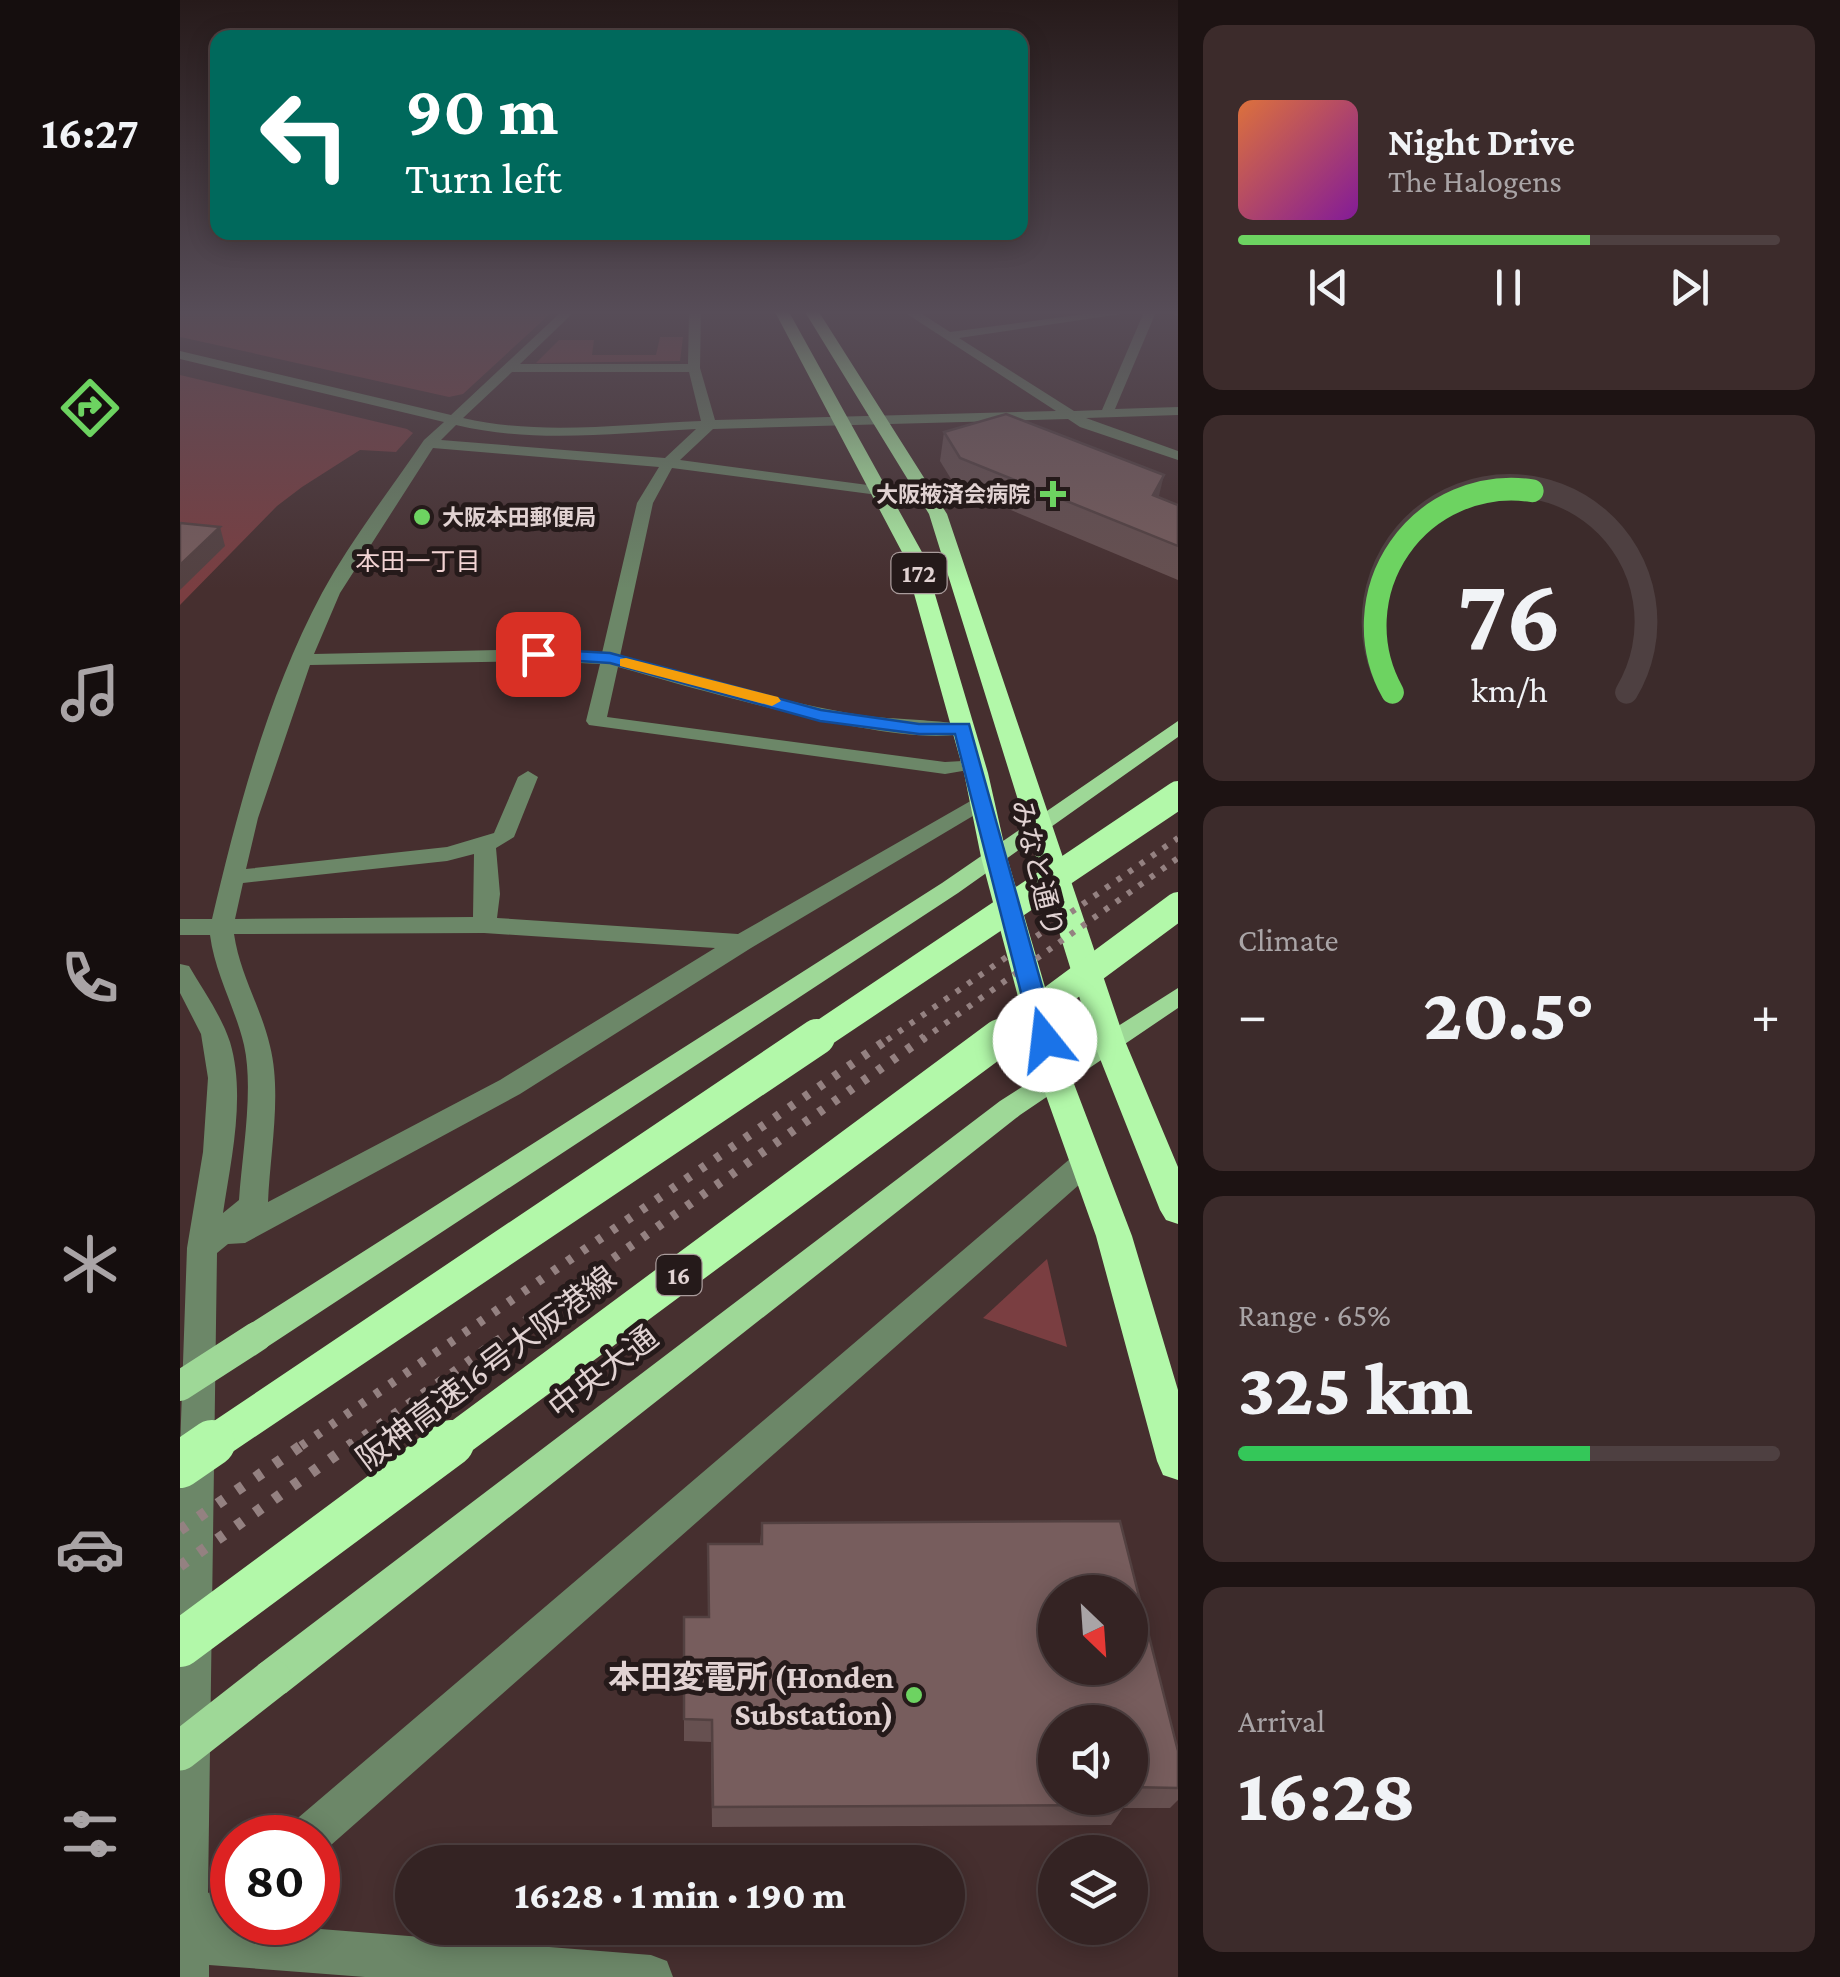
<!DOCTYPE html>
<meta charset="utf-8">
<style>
:root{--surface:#342323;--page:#3c2b2b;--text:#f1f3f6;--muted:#a9a4a6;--line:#4e4041;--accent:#6dd361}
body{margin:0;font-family:"Crimson Pro","Noto Sans JP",serif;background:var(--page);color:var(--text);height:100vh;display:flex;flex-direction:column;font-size:38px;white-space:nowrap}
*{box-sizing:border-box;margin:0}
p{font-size:32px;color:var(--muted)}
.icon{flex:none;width:55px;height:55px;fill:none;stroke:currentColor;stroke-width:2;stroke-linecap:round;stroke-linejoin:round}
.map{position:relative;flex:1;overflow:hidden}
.side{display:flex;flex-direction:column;gap:25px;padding:25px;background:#1d1313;width:662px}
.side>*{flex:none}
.guide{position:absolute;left:30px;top:30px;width:818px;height:210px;border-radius:20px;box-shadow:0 5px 25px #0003,0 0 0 2px var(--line);background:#00695c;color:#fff;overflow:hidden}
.needle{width:65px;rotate:155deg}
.fabs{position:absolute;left:858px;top:1575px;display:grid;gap:20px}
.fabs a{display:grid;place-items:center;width:110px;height:110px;border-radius:50%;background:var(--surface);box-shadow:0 5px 25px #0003,0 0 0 2px var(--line);font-size:50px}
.speed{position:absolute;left:30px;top:1815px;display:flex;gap:20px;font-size:50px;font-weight:700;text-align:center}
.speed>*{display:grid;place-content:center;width:130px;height:130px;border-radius:50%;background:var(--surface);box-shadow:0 5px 25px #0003,0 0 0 2px var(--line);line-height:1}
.speed .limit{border:15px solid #d22;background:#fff;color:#111}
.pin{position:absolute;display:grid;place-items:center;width:85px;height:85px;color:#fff;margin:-42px;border-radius:20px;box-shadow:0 5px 15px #0006}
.me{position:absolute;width:110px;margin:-55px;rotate:344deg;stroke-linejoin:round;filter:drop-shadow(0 0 8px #0008)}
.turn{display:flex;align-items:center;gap:35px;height:210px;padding:0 30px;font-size:45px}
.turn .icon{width:130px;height:130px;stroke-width:2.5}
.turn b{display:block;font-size:70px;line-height:85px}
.big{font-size:75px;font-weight:800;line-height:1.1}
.side .tile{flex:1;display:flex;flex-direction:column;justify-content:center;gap:15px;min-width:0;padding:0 35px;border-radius:20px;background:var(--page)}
.side .dial{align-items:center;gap:0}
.dial svg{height:260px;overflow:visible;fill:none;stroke:var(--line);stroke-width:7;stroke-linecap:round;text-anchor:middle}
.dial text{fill:var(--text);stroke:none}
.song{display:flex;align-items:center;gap:30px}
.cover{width:120px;height:120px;border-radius:15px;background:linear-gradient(135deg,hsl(20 70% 55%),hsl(290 70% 35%))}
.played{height:10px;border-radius:5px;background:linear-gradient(90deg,var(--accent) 65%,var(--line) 65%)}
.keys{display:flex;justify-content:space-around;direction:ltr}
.heat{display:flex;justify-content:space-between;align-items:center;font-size:55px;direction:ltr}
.charge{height:15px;border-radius:8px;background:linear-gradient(90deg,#34c759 65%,var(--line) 0)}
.trip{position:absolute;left:215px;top:1845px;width:570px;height:100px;border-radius:50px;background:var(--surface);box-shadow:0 5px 25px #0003,0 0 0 2px var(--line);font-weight:800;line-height:100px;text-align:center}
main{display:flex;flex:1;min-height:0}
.tabs{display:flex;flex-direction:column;width:180px;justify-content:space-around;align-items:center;background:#150e0e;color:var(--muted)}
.tabs .icon{width:70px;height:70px}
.tabs .selected{color:var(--accent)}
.tabs b{font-size:45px;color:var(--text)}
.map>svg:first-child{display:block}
</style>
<main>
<nav class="tabs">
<b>16:27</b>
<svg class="icon selected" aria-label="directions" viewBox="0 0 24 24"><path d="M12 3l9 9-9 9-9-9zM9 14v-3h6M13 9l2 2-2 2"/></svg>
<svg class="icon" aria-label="music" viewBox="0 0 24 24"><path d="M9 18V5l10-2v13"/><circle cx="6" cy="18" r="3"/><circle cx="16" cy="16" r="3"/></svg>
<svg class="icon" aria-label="phone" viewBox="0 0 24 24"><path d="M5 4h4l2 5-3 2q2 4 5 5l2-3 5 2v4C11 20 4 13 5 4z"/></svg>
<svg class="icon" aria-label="climate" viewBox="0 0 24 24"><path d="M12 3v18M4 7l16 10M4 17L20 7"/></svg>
<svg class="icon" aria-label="car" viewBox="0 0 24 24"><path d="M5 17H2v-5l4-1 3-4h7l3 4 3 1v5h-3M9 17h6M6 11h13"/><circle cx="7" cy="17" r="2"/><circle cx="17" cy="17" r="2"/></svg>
<svg class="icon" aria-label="filters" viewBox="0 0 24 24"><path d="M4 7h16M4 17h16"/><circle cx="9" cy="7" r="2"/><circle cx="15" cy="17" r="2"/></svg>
</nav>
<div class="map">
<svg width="998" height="1977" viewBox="0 0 998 1977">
<rect width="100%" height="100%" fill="#462f2f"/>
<g fill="#7a3e41">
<polygon points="0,312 372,312 283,394 269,397 5,338 0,337"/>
<polygon points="480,337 503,337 500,361 356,363 379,340 414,340 412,355 476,355"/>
<polygon points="0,375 227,429 233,433 216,452 180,450 122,487 97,506 0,605"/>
<polygon points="867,1259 887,1347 803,1318"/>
</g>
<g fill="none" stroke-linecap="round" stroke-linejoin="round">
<g fill="#6c8768" fill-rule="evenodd">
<path d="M381,312H394L340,364H508L509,312H521L520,368L535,420L876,411L724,312H739L770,332L920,312H955L779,338L894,411L922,410L964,312H976L935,409L998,407V415L906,418L998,451V460L900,427L888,419L533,429L500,460L703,487V493L698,495L492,468L473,503L440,656C524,678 609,705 695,717C713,719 785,721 793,728C755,761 493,682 438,667L427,717L765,762L800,760L803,764L800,768L765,774L409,725L406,721L420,664L358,661L130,665L78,818L66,869L267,847L314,833L338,777L348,771L358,777L334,837L316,848L320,894L317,918L558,934L794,799L802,798L813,804L571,948L340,1094L65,1243L48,1244L37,1253L28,1893L52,1880V1922L471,1955L487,1961L493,1977H185L29,1965V1977H0V1449L7,1248L23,1152L28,1078L21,1034L0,993V964L9,966C23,990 41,1015 50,1042C66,1095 51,1160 43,1213L59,1200C62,1154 74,1090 64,1045C55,1007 35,974 30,935H0V919H32C58,809 88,694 142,593C171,540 210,490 244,440L264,422L0,359V351L271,415ZM332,372H509L521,421C443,424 360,436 283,418ZM276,425C355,444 436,433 516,429L485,458L261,440ZM253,448L479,467L457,503L422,653L358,649L134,654L160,593ZM294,854L293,917L55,919L63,883L267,861ZM304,933L535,948L320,1080L88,1202C90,1153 102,1094 90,1046C81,1007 60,975 54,934Z"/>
<polygon points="990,312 998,312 998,316"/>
<polygon points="908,1149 918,1152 922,1160 918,1168 142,1853 138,1855 138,1838 106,1838 112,1823 898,1152"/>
</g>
<g fill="#9ed897" fill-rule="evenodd">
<polygon points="998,721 998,737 778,893 87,1347 76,1351 65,1347 60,1337 65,1327 762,883"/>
<polygon points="998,988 998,1008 840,1115 106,1693 92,1698 78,1693 73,1679 78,1665 820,1101"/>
</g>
<g fill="#b2f8a9" fill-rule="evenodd">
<polygon points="595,312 609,312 743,554 808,773 827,857 891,1076 952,1236 998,1390 998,1480 983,1475 977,1461 916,1236 859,1076 801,857 784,773 723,554"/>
<polygon points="625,312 639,312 767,514 945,1041 998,1167 998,1224 986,1220 980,1210 913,1041 749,514"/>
</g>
<g stroke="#948181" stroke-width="6" stroke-dasharray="5 9" stroke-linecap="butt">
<polyline points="707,1040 998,838"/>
<polyline points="742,1040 998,858"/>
</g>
<g stroke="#948181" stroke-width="9" stroke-dasharray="6 12" stroke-linecap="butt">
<polyline points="121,1446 711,1037"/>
<polyline points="169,1446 745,1037"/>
</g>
<g stroke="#948181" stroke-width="11" stroke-dasharray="8 15" stroke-linecap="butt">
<polyline points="0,1530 125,1443"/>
<polyline points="0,1566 173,1443"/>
</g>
<polyline stroke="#9ed897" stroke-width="30" points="0,1386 76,1337"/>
<polyline stroke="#9ed897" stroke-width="39" points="0,1751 92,1679"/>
<g stroke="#b2f8a9" stroke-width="28">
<polyline points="633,1040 998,795"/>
<polyline points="817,1040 998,906"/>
</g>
<g stroke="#b2f8a9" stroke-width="36">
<polyline points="29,1446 637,1037"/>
<polyline points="268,1446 820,1037"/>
</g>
<g stroke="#b2f8a9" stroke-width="46">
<polyline points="0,1465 32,1443"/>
<polyline points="0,1644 271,1443"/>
</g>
</g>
<g fill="#665050" fill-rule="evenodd">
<polygon points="764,432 979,497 998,505 998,580 776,487 760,461"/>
<path d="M940,1521L998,1751V1800L990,1808H943L931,1825L532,1827L531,1742L504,1741V1617H528V1544H580L582,1523ZM875,1592H950V1668H875ZM875,1722H950V1798H875Z"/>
</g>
<g fill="#534141">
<polygon points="984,475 977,504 973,495"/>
<polygon points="40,527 45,546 0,590 0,565"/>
</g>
<g fill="#775d5d" stroke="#534141" stroke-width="2.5" fill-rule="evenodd">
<polygon points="826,414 984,475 973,495 998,505 998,546 780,458 764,432"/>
<polygon points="0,523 40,527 0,565"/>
<path d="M940,1521L998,1751V1788L950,1787V1722H875V1798H944L946,1805L533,1807L532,1720L504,1719V1617H529L528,1544H582V1523ZM875,1592H950V1668H875Z"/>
</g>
<linearGradient id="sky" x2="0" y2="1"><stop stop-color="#261a1a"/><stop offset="0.53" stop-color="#574d58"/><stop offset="1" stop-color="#574d58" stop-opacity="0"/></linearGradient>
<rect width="998" height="589" fill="url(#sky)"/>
<polygon fill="#1a73e8" stroke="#114b97" stroke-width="2.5" points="358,649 430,653 641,710 739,724 789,724 877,1040 873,1046 857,1046 853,1040 775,734 739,734 640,721 430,663 352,658 350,654"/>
<polygon fill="#f59e0b" points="446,658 598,697 601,701 592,706 440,666 440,659"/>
<g fill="#6dd361" stroke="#251a1a" stroke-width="4">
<path d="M868 479h10v10h10v10h-10v10h-10v-10h-10v-10h10z"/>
<circle cx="242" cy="517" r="10"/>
<circle cx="734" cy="1695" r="10"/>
</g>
<g text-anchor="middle" stroke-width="10" stroke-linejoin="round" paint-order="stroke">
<g font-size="22" font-weight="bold" fill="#e1d2d2" stroke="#251a1a" text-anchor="end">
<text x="850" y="502">大阪掖済会病院</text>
<text x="262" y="525" text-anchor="start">大阪本田郵便局</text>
</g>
<g font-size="25" fill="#f2d3d3" stroke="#251a1a">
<text x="238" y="570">本田一丁目</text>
</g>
<g fill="#251a1a" stroke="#a99b9b" stroke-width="2.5">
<rect x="711.5" y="553" width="55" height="40" rx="8"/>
<rect x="476.5" y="1255" width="45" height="40" rx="8"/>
</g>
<g font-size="25" font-weight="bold" fill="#e1d2d2">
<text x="739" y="582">172</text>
<text x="499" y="1284">16</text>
</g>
<g font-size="28" fill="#e1d2d2" stroke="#251a1a">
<text transform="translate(858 868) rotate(76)" y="10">みなと通り</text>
</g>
<g font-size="32" fill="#e1d2d2" stroke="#251a1a">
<text transform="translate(306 1368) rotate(-37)" y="11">阪神高速16号大阪港線</text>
<text transform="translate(423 1372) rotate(-38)" y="11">中央大通</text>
</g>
<g font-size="32" font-weight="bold" fill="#e1d2d2" stroke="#251a1a" text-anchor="end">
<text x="714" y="1688">本田変電所 (Honden<tspan x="714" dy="37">Substation)</tspan></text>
</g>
</g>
</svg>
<div class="fabs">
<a><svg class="needle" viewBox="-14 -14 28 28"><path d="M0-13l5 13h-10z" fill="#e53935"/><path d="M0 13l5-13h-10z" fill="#a9a4a6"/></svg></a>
<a><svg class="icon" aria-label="sound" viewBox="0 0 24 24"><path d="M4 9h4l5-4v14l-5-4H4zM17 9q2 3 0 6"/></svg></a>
<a><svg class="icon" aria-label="layers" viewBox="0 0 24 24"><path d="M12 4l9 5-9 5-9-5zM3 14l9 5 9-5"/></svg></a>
</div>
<div class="speed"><div class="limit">80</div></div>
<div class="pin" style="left:358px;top:654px;background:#d93025"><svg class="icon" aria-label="arrive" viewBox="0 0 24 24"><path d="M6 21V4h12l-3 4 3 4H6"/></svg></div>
<svg class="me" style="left:865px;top:1040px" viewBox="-20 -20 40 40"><circle r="19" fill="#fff"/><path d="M0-13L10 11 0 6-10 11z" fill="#1a73e8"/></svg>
<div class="trip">16:28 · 1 min · 190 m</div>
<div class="guide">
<div class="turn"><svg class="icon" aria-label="left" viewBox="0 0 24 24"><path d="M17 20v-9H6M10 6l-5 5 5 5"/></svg><div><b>90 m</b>Turn left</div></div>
</div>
</div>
<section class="side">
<div class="tile">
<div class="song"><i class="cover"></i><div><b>Night Drive</b><p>The Halogens</p></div></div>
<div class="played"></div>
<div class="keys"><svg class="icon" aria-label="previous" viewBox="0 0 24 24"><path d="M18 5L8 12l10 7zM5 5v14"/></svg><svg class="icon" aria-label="pause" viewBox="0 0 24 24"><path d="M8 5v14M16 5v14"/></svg><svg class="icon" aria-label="next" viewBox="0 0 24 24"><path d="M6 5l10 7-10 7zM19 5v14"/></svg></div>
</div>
<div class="tile dial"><svg viewBox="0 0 100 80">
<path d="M14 69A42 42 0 1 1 86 69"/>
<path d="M14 69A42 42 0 0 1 57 7" stroke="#6dd361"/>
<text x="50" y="56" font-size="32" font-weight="700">76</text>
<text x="50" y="72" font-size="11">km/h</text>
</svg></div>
<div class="tile"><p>Climate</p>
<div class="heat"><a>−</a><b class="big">20.5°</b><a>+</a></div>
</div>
<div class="tile"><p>Range · 65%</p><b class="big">325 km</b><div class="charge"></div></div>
<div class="tile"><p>Arrival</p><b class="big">16:28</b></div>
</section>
</main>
